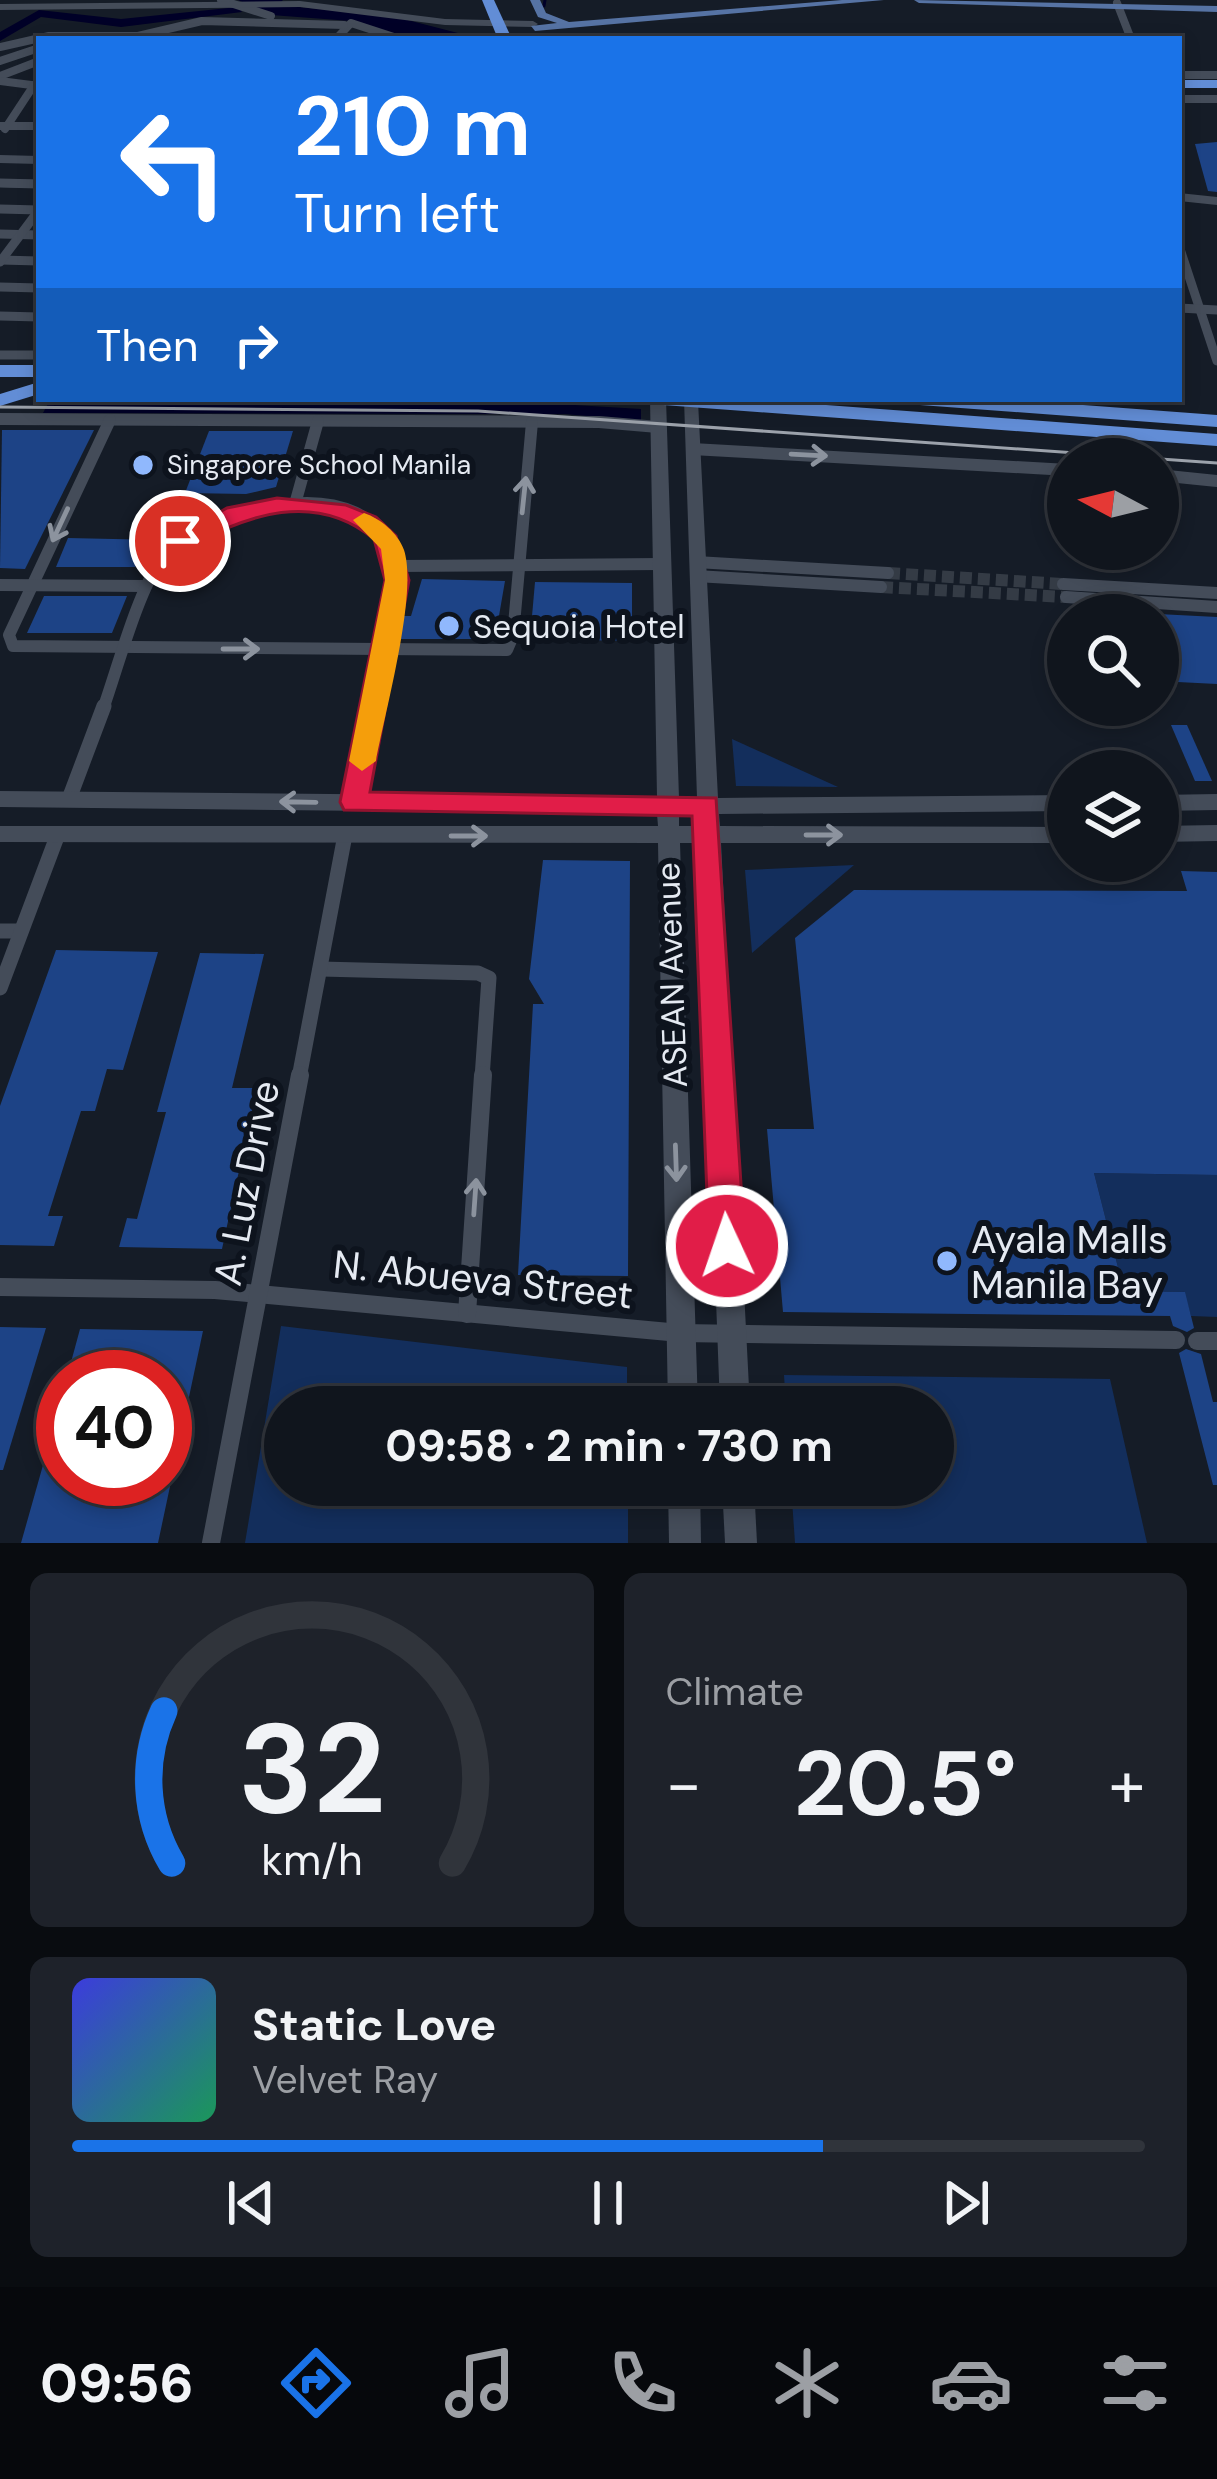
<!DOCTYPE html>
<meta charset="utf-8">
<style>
:root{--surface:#10151d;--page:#1e222a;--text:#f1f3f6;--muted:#9c9fa4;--line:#30343b;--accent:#1a73e8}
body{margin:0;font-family:"DM Sans",sans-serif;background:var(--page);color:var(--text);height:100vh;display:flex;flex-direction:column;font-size:45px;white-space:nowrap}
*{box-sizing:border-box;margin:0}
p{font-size:39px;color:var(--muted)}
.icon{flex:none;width:66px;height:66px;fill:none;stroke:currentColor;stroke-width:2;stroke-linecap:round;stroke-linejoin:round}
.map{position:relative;height:1543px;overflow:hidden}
.side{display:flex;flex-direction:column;gap:30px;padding:30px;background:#090c10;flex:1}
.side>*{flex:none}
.guide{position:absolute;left:36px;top:36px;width:1146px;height:366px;border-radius:0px;box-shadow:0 6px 18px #0003,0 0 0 3px var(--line);background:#1a73e8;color:#fff;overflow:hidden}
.needle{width:78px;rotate:277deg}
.fabs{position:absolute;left:1047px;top:438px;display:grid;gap:24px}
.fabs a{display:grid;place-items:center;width:132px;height:132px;border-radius:50%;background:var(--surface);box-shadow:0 6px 18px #0003,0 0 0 3px var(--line);font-size:60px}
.speed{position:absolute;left:36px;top:1350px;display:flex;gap:24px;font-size:60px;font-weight:700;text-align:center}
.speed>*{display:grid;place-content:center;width:156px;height:156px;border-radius:50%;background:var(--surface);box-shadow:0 6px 18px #0003,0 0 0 3px var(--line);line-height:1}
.speed .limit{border:18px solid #d22;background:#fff;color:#111}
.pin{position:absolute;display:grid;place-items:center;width:102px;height:102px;color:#fff;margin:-51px;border:6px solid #fff;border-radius:50%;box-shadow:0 3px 12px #0007}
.me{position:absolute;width:132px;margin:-66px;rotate:357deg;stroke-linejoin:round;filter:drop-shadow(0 0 9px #0008)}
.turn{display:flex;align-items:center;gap:42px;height:252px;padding:0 60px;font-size:54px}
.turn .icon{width:156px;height:156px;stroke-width:2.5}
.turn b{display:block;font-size:84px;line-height:102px}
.then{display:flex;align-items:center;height:114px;padding:0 60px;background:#0003;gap:24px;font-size:45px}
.big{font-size:90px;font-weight:700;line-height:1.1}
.side .card{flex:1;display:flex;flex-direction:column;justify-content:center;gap:18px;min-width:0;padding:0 42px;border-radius:18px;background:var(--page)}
.side .dial{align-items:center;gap:0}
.dial svg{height:312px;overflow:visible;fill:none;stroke:var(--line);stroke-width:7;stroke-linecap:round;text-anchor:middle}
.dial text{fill:var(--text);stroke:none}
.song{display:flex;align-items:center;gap:36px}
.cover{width:144px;height:144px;border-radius:18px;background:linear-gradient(135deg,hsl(240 70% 55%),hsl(150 70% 35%))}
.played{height:12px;border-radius:6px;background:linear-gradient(90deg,var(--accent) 70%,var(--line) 70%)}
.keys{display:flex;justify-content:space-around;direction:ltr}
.heat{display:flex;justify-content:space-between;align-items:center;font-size:66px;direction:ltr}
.side .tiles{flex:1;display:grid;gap:30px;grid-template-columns:1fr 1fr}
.card:last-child{grid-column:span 2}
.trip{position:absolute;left:264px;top:1386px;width:690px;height:120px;border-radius:60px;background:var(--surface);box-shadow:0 6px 18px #0003,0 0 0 3px var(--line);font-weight:700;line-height:120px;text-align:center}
.tab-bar{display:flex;height:192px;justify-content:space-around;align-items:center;background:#06080c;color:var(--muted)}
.tab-bar .icon{width:84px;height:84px}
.tab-bar .current{color:var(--accent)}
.tab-bar b{font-size:54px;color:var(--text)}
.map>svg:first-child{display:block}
</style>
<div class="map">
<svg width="1217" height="1543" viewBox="0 0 1217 1543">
<rect width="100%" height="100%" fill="#151c27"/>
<g fill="#132e5c">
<polygon points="732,739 838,787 736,786"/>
<polygon points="854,865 752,953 745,870"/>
<polygon points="1094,1173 1217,1175 1217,1317 1191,1316 1184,1292 1124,1291"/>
<polygon points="281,1326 627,1367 627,1407 285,1407 285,1485 628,1485 628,1543 245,1543"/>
<polygon points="784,1375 1110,1379 1147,1543 795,1543 791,1485 933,1485 933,1407 786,1407"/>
</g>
<g fill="#000027">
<polygon points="238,0 283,0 278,5 392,16 481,39 403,39 351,21 271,15"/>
<polygon points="50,400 508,401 641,409 641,421 565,414 43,413"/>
</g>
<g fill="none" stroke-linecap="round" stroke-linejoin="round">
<polyline stroke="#000027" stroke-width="3" points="544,6 545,0"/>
<polygon fill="#000027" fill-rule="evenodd" points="238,7 242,12 121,27 41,17 0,41 0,32 39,10 121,19"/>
</g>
<g fill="#1d4386">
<polygon points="1217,142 1217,192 1208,191 1195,144"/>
<polygon points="2,430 94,430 25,569 0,568"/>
<polygon points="209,431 293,431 276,487 246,494 185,493"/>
<polygon points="68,538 159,540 135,567 56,567"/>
<polygon points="422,579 505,581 495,639 397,639 403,616 411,616"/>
<polygon points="535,582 632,583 632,641 530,639"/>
<polygon points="44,596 127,596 112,633 27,633"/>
<polygon points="1158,614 1217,617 1217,684 1158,681"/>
<polygon points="1171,725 1187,725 1212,781 1195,781"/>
<polygon points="543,860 630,861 628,1276 518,1275 533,1004 544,1004 529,979"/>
<polygon points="1181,871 1217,872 1217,1175 1094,1173 1124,1291 1185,1292 1194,1328 1187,1332 1173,1326 1170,1316 783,1312 767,1129 814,1129 795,938 854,890 1187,891"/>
<polygon points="56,950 158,952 123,1070 107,1069 95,1111 81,1111 48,1216 63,1216 54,1246 0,1245 0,1106"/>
<polygon points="200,953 264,954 232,1088 257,1088 222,1249 119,1247 127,1218 137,1219 166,1112 157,1112"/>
<polygon points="0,1327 46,1328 3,1470 0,1470"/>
<polygon points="80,1329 203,1331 158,1543 21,1543 60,1405 63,1479 165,1479 165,1377 67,1377"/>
<polygon points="1186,1349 1201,1354 1213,1402 1217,1402 1217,1485 1213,1485 1179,1353"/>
</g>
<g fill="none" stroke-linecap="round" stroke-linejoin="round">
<g stroke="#343b45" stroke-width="12" stroke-dasharray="12 6" stroke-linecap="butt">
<polyline points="888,573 1063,584"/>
<polyline points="881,587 1066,597"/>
</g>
<g stroke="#444c59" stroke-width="8">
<polyline points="221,0 271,16"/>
<polyline points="1117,3 1131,39"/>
<polyline points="336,39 351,23 400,39"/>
<polyline points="0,47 49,36 138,36 202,21 344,25"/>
<polyline points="0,61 39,48"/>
<polyline points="1179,75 1217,75"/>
<polyline points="0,76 39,61"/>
<polyline points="0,81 39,86"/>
<polyline points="1179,99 1217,99"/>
<polyline points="5,129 34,85"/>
<polyline points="0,159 39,160"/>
<polyline points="0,183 39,184"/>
</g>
<g stroke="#444c59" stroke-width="9">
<polyline points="0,183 39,184"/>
<polyline points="0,209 39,210"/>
<polyline points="0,234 39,235"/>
<polyline points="1179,246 1217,361"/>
<polyline points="0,260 39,261"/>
<polyline points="0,262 39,210"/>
<polyline points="0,287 39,288"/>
<polyline points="1179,308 1217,310"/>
<polyline points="0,316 39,317"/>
<polyline points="0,355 39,355"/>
</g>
<g stroke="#444c59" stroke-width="12">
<polyline points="0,419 599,422 658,427"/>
<polyline points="110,420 9,635 13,646 507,650 513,636 532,422"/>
<polyline points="692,449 1068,470"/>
<polyline points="1158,475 1217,481"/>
<polyline points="295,504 318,421"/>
<polyline points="696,562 888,573"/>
<polyline points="397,566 660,564"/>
<polyline points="696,576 881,587"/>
<polyline points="1063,584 1217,593"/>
<polyline points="0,585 146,586"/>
<polyline points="1066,597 1217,607"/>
<path d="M103,709C115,676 140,585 160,563C210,507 370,462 396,563C401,584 376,681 371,709"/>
</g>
<g stroke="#444c59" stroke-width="15">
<polyline points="69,799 104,706"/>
<polyline points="354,802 372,706"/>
<polyline points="0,931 21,931"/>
<polyline points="321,969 478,973 489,978 482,1078"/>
<polyline points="0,988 58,834"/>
<polyline points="299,1078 345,835"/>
</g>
<g stroke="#444c59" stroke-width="18">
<polyline points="0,1287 215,1290 680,1333 1176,1340"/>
<polyline points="467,1314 483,1075"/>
<polyline points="1197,1341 1217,1341"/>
<polyline points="211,1543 300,1075"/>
</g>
<g fill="#444c59" fill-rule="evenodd">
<polygon points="300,1 445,19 533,21 538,24 533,27 445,25 300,7 0,10 0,4"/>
<rect x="0" y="122" width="39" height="8"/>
<polygon points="1179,193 1217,197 1217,205 1179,201"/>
<path d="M650,399H666L679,798H697L684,399L698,401L718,798L1068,795V811L719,814L720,826L1068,827V843H721L750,1407H720L699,843H680L698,1407H668L658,843L0,842V826H658L657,814L0,807V791L657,797ZM679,814H698V826H679Z"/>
<polygon points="1217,794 1217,810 1158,811 1158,795"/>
<polygon points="1217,825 1217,841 1158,842 1158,826"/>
<polygon points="668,1485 700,1485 701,1543 669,1543"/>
<polygon points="722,1485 754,1485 757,1543 725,1543"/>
</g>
<g fill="#5673a4" fill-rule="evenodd">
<polygon points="530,0 540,0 546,13 569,22 842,0 884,0 535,31 531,26 557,23 538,17"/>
<polygon points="914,0 1217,6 1217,12 919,3"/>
</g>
<g fill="#628dd6" fill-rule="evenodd">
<polygon points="482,0 494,0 512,39 498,39"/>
<rect x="1179" y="80" width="38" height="8"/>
<rect x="0" y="365" width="39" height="12"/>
<polygon points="39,382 39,394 0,406 0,394"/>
<polygon points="653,399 745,399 1217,434 1217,446 663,405"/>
<polygon points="910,399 1002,399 1217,415 1217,427 920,405"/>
</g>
<polyline stroke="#9ca2ab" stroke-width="3" points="0,407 478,411 1217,463"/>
</g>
<defs><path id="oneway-shaft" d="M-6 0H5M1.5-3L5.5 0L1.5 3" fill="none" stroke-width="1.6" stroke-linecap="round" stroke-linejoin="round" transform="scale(3)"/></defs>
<g stroke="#8c939e">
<use href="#oneway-shaft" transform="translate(809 455) rotate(3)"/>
<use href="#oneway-shaft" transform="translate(524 495) rotate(-84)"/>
<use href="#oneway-shaft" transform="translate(60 525) rotate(115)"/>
<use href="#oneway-shaft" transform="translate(241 649)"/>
<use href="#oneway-shaft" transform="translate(298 802) rotate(-179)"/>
<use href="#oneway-shaft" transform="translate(824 835)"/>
<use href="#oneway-shaft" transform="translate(469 836)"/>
<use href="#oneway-shaft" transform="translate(676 1163) rotate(88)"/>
<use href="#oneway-shaft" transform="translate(475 1197) rotate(-86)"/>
</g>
<path fill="#e11d48" stroke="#92132f" stroke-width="3" d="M277,498L346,505L376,517L396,536L409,580L370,792L716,798L745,1246L740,1259L727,1264L714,1259L709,1246L692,816L344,810L340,802L385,580L374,539C315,490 248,515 188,546L180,548L168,541L227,508Z"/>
<path fill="#f59e0b" d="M364,513C381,519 398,533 404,550C418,593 385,712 376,761L362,771L349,761L385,580L381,549L353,520Z"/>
<g fill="#90b8fd" stroke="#0d131d" stroke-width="4.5">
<circle cx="143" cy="465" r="12"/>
<circle cx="449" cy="626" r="12"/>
<circle cx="947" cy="1261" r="12"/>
</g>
<g text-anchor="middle" stroke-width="12" stroke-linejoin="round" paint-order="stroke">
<g font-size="27" fill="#e5eaf2" stroke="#0d131d" text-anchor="start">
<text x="167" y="474">Singapore School Manila</text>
</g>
<g font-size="33" fill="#e5eaf2" stroke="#0d131d" text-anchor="start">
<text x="473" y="638">Sequoia Hotel</text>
</g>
<g font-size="33" fill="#e5eaf2" stroke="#0d131d">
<text transform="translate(671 975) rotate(-92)" y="12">ASEAN Avenue</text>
</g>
<g font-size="39" fill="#e5eaf2" stroke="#0d131d">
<text transform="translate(246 1183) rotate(-79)" y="14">A. Luz Drive</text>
<text transform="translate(483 1279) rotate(6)" y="14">N. Abueva Street</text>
</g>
<g font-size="39" fill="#e5eaf2" stroke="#0d131d" text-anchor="start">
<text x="971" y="1253">Ayala Malls<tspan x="971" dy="45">Manila Bay</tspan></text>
</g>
</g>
</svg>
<div class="fabs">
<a><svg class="needle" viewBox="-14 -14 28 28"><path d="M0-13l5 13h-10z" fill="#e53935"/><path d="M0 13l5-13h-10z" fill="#9c9fa4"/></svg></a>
<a><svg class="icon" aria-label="search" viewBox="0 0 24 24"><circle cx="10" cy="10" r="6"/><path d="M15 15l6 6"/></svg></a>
<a><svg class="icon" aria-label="layers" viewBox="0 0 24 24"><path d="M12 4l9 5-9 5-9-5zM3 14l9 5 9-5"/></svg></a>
</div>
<div class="speed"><div class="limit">40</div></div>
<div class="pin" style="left:180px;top:541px;background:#d93025"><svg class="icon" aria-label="arrive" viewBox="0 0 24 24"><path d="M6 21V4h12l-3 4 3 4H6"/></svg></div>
<svg class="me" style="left:727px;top:1246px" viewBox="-20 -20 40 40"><circle r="17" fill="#e11d48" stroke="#fff" stroke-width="3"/><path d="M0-11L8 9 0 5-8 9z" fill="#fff"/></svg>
<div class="trip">09:58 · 2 min · 730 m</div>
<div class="guide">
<div class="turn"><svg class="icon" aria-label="left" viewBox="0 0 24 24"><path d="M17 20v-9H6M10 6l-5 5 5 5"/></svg><div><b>210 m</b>Turn left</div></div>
<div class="then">Then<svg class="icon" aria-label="right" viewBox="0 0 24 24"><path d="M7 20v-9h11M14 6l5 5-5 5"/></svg></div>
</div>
</div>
<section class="side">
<div class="tiles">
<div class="card dial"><svg viewBox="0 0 100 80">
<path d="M14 69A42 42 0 1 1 86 69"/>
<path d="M14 69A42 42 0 0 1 12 30" stroke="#1a73e8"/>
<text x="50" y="56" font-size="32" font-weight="700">32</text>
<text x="50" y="72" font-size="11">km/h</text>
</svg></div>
<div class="card"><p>Climate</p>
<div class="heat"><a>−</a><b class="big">20.5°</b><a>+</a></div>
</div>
<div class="card">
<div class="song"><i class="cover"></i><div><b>Static Love</b><p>Velvet Ray</p></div></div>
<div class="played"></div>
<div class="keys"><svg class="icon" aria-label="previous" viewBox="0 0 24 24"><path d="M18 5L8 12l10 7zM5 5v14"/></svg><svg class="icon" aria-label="pause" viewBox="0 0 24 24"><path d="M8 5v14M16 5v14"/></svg><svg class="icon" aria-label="next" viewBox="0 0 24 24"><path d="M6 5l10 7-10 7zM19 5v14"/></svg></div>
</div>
</div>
</section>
<nav class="tab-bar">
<b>09:56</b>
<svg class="icon current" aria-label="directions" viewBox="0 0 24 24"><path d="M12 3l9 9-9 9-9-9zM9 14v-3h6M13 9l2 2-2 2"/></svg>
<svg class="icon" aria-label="music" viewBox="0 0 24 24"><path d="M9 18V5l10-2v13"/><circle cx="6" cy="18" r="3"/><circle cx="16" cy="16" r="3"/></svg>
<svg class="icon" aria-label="phone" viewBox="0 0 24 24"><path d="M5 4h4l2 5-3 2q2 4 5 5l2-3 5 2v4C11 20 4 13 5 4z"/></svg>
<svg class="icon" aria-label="climate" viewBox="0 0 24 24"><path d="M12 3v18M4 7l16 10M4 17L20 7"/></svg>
<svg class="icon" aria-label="car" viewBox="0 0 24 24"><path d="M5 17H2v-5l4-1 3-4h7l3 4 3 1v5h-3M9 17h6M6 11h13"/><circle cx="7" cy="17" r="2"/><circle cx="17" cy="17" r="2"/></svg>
<svg class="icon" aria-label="filters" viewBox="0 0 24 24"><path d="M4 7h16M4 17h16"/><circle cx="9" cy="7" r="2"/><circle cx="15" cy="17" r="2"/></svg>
</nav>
